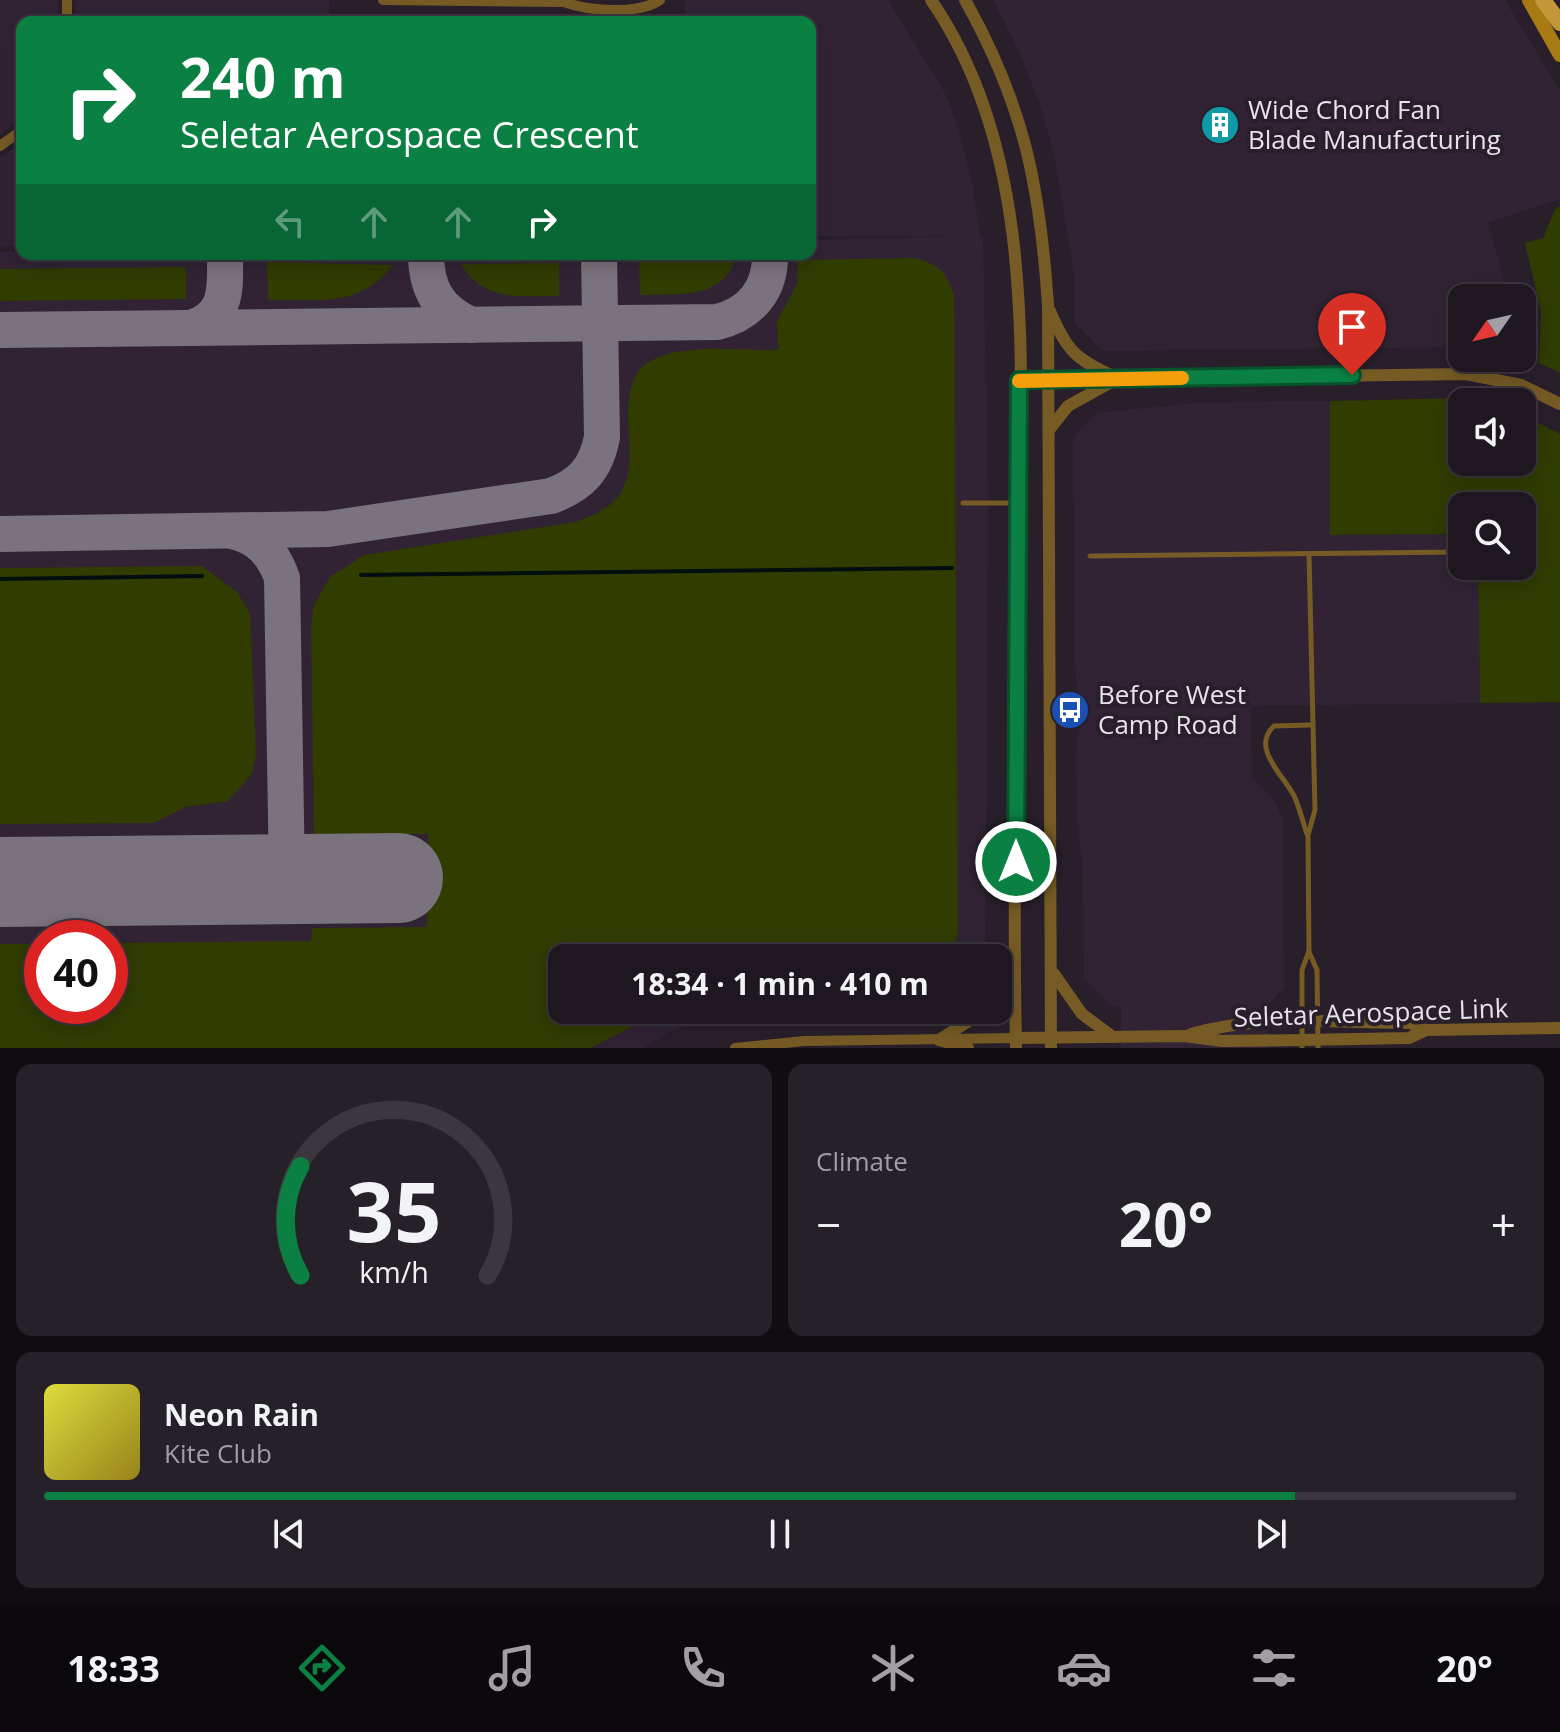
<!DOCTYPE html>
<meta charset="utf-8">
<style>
:root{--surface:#1e1720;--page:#262029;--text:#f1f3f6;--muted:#a19fa5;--line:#3c363e;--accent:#0b8043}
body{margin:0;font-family:"Open Sans",sans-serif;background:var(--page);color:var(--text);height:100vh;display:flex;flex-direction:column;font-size:30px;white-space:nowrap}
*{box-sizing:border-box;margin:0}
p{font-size:26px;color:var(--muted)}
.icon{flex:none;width:44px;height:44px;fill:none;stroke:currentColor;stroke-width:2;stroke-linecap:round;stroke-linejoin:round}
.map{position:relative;height:1048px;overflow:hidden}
.details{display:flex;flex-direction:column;gap:16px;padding:16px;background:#100d12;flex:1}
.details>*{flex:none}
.guide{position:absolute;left:16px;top:16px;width:800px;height:244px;border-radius:16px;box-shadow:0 4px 20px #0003,0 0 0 2px var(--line);background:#0b8043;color:#fff;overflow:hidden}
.needle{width:52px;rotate:236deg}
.controls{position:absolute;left:1448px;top:284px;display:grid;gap:16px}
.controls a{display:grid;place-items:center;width:88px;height:88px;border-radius:16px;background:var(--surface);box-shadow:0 4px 20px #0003,0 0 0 2px var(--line);font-size:40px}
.speed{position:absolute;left:24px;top:920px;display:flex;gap:16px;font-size:40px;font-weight:700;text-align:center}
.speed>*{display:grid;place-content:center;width:104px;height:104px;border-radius:50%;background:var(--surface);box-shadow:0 4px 20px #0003,0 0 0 2px var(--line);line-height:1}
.speed .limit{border:12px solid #d22;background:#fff;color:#111}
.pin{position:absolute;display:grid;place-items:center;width:68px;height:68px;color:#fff;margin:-82px -34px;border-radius:50% 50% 50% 0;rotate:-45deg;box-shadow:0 0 8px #0007}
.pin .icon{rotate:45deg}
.me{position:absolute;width:88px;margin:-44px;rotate:0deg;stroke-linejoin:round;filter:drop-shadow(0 0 6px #0008)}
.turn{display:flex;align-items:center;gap:28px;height:168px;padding:0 32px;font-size:36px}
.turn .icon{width:104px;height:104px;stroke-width:2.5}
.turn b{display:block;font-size:56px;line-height:68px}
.lanes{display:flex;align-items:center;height:76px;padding:0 32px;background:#0003;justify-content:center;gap:40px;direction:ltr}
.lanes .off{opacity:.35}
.big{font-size:60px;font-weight:700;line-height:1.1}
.details .widget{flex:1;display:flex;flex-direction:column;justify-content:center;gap:12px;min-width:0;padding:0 28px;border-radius:16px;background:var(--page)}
.details .dial{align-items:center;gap:0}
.dial svg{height:208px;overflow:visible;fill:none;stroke:var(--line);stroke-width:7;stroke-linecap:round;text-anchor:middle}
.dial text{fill:var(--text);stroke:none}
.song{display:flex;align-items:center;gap:24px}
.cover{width:96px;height:96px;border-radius:12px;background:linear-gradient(135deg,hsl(60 70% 55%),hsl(50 70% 35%))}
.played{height:8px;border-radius:4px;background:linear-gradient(90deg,var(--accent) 85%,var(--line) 85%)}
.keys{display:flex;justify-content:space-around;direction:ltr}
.heat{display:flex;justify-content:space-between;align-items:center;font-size:44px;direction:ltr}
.details .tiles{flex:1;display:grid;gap:16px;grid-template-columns:1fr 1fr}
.widget:last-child{grid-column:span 2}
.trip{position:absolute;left:548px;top:944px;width:464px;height:80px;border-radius:16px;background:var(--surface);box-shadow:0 4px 20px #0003,0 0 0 2px var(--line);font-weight:700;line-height:80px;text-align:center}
.dock{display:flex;height:128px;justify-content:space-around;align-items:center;background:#0c090d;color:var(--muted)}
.dock .icon{width:56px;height:56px}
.dock .selected{color:var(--accent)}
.dock b{font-size:36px;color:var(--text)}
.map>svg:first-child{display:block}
</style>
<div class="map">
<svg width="1560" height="1048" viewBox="0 0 1560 1048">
<rect width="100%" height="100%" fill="#281f2a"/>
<g fill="#312334" fill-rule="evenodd">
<polygon points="0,0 58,0 56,22 22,22 22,118 0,135"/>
<polygon points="76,0 329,0 329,22 73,22"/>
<path d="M685,0H888L945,93L956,122L973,186L980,235H983L988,503L985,958H562V1010H747L724,1011L668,1033L644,1048H0V252L810,254V240L969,236H810V22H685ZM42,938H110V1006H42Z"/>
<polygon points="993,0 1505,0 1560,91 1560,199 1488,223 1509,298 1462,298 1462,347 1103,351 1075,323 1074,274 1056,163 1041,107 1018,49"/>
<polygon points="22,143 22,246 0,246 0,157"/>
<polygon points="1330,401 1330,535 1462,534 1462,566 1478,566 1480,703 1251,706 1252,778 1273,799 1282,817 1284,988 1266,1006 1267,1048 1121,1048 1121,1007 1112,1006 1084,978 1083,872 1077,815 1076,751 1080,727 1075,664 1073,437 1096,413 1206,402"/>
</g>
<g fill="#303c00">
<polygon points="1560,206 1560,373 1539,363 1541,311 1525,243 1543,238 1555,209"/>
<path d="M913,258C936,262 948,273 954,295L958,933L950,958H562V1010H664L591,1048H0V944H42V1006H110V943L311,941L312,928L427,927L428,834H314L311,625L314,605L330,577L364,555L575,522C589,517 602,512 613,502C654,465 597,377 662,356C697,344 742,351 778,350L777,321L797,284L798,260Z"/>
<path d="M735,261C720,300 675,294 640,295L639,262Z"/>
<path d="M267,262L393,265C359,309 319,299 268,300Z"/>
<path d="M559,263V296C521,296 483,302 461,264Z"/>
<polygon points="186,267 186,299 0,301 0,269"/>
<polygon points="1467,398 1484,402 1462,402 1462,462 1522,462 1522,414 1560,434 1560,702 1480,703 1478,566 1522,566 1522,506 1462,506 1462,534 1330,535 1330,401"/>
<polygon points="202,566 237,592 250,613 256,755 251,775 228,801 185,807 153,823 0,824 0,568"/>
</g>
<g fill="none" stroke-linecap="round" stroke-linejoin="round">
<g stroke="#010d0e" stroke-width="4">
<polyline points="361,575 952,568"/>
<polyline points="0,579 202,576"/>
</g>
<g stroke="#7a727c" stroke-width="36">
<path d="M426,254C426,289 439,311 471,325"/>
<path d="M191,328C229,316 225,288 225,254"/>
<path d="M0,330L717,322C751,314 771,289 770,254"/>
<path d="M232,531C259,537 273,553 282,578L287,879"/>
<path d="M0,534L328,529L551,496C581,485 596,469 602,437L599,254"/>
</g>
<polyline stroke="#7a727c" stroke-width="90" points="0,882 398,878"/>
<g stroke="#775b25" stroke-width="5">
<polyline points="963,503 1017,503"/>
<polyline points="1090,556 1462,552"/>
<path d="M1307,834C1303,822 1300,810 1295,798C1287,778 1249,749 1274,726L1311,725"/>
<polyline points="1309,952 1317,970 1318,1048"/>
<polyline points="1302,1048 1302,970 1309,951 1308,835 1315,810 1309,554"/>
</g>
<g stroke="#775b25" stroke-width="10">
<polyline points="67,0 67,22"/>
<path d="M383,0L564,2C588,11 638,15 660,0"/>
<polyline points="0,146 22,130"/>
<polyline points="735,1048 804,1041 1016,1038"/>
</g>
<g stroke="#775b25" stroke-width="12">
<path d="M931,0C1044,163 1019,393 1018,582C1016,737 1013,893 1016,1048"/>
<path d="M965,0C1024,105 1040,186 1048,305L1051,1048"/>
<path d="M1050,311C1067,351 1075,359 1115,377"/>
<polyline points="1019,380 1466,374 1521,385 1560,404"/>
<polyline points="1049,430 1068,406 1115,380"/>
<polyline points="1054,974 1082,1014 1113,1037"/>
<polyline points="998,998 1015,982"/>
<path d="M1191,1034C1259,1014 1339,1023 1410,1023L1426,1030"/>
<polyline points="1016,1038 1184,1036 1222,1041 1302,1040 1409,1038 1426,1030 1560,1028"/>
<polyline points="939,1040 986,1010"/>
<polyline points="939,1040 968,1048"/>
</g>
<polyline stroke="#a87a14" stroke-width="14" points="1529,0 1560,55"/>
<polyline stroke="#c4963a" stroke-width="16" points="1543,0 1560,23"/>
</g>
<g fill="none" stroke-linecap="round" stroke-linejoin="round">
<g stroke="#07532c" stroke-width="20">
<polyline id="route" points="1016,862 1019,380 1352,375"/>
</g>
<use href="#route" stroke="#0b8043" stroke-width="14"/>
<polyline stroke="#f59e0b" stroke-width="14" points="1019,381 1182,378"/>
</g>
<defs>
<g id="building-disc" transform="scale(2)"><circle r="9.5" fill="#0f9aa8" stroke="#281f2a"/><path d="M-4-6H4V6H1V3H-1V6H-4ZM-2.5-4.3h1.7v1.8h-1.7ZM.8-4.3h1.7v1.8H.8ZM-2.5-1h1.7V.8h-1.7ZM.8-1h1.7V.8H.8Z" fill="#fff"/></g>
<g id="bus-disc" transform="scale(2)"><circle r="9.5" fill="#1a4fb4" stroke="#281f2a"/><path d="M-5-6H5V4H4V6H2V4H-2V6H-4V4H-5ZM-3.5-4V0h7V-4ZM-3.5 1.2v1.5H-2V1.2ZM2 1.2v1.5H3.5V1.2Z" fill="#fff"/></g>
</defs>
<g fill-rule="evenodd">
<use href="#building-disc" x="1220" y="125"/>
<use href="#bus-disc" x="1070" y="710"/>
</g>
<g text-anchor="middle" stroke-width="8" stroke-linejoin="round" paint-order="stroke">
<g font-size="26" fill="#e7e1e9" stroke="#281f2a" text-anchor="start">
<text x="1248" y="119">Wide Chord Fan<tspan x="1248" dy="30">Blade Manufacturing</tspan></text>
<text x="1098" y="704">Before West<tspan x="1098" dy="30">Camp Road</tspan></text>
</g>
<g font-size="26" fill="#e7e1e9" stroke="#281f2a">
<text transform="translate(1371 1013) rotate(-2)" y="9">Seletar Aerospace Link</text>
</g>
</g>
</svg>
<div class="controls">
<a><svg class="needle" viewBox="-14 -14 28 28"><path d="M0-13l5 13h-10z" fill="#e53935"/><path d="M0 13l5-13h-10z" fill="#a19fa5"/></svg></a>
<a><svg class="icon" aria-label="sound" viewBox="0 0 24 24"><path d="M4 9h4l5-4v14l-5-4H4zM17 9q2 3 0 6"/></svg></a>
<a><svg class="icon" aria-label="search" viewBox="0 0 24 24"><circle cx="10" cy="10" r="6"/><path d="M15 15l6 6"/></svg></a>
</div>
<div class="speed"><div class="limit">40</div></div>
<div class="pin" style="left:1352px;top:375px;background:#d93025"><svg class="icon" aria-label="arrive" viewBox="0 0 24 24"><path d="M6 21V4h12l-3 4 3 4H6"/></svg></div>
<svg class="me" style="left:1016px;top:862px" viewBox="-20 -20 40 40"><circle r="17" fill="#0b8043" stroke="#fff" stroke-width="3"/><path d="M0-11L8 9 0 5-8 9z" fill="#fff"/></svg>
<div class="trip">18:34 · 1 min · 410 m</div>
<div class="guide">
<div class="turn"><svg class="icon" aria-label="right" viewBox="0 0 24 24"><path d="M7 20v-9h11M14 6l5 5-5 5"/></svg><div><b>240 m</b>Seletar Aerospace Crescent</div></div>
<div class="lanes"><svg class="icon off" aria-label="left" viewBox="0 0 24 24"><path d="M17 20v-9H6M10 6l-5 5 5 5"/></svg><svg class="icon off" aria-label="ahead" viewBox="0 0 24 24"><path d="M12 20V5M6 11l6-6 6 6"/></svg><svg class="icon off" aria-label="ahead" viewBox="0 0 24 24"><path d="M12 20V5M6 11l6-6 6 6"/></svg><svg class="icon" aria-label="right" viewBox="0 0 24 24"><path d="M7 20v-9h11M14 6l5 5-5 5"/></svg></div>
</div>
</div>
<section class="details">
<div class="tiles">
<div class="widget dial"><svg viewBox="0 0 100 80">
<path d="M14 69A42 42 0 1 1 86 69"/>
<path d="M14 69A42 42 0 0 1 14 27" stroke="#0b8043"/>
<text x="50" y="56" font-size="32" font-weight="700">35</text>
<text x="50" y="72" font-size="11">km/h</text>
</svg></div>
<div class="widget"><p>Climate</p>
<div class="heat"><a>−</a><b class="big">20°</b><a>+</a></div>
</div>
<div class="widget">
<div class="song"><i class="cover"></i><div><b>Neon Rain</b><p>Kite Club</p></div></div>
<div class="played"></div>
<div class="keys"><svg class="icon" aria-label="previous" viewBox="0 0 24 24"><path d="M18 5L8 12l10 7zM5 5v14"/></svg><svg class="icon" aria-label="pause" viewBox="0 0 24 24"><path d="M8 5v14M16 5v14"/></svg><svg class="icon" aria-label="next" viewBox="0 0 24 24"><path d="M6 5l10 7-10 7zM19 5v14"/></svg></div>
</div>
</div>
</section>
<nav class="dock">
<b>18:33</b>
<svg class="icon selected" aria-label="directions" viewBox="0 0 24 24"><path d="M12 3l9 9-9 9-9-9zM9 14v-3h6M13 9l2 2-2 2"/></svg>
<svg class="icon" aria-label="music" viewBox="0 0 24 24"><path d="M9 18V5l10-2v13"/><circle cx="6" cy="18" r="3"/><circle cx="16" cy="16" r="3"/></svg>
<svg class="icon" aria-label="phone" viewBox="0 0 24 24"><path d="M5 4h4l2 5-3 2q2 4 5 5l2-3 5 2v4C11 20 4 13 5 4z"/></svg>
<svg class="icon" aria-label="climate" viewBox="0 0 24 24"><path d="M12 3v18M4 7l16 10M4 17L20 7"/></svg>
<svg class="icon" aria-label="car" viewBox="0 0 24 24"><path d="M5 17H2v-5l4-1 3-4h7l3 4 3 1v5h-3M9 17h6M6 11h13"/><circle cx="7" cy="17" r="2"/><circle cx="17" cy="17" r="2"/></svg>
<svg class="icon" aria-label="filters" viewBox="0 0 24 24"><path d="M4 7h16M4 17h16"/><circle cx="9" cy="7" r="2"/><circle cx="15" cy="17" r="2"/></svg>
<b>20°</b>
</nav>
